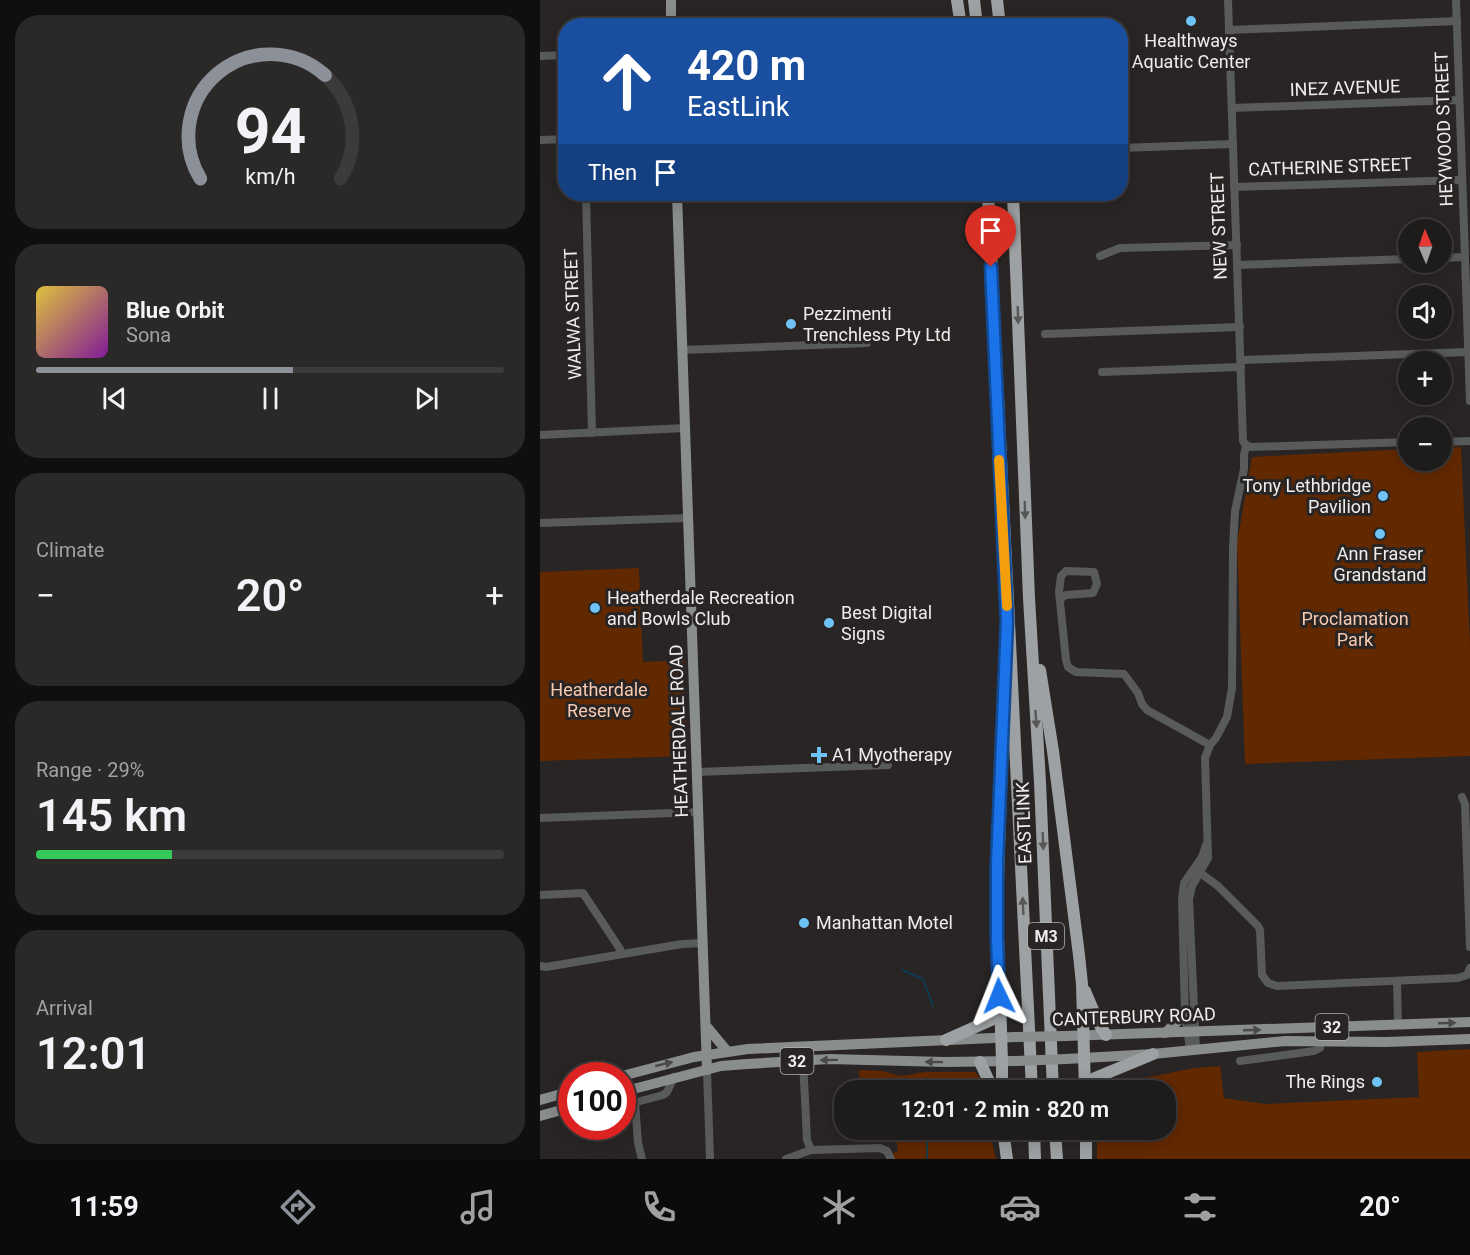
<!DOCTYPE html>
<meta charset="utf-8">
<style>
:root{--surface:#1e1c1b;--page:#2b2928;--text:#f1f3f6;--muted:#a1a1a3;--line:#3c3a3a;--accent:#8c9099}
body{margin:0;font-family:Roboto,sans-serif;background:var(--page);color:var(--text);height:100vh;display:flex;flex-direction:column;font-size:22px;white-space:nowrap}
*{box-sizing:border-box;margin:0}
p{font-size:20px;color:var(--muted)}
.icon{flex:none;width:33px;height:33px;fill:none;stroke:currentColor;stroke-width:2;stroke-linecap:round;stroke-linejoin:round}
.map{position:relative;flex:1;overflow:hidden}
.details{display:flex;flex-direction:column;gap:15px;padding:15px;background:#100f0f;width:540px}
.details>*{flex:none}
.guide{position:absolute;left:18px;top:18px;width:570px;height:183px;border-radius:24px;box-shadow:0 3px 15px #0003,0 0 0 2px var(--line);background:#1a4fa0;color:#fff;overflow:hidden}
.needle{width:39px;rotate:358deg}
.buttons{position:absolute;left:858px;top:219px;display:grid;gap:12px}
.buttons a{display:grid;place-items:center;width:54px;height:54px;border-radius:50%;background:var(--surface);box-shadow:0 3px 15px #0003,0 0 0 2px var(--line);font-size:30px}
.speed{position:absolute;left:18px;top:1062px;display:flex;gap:12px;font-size:30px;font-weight:700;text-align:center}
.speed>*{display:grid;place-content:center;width:78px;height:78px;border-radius:50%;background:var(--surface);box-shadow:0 3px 15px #0003,0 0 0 2px var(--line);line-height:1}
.speed .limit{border:9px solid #d22;background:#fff;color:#111}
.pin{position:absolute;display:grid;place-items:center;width:51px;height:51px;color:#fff;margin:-62px -26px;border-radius:50% 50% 50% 0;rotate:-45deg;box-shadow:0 0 6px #0007}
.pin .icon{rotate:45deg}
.me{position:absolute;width:66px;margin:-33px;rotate:358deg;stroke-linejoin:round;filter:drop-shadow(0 0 4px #0008)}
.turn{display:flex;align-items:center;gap:21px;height:126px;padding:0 30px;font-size:27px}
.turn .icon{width:78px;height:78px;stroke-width:2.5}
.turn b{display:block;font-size:42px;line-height:51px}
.then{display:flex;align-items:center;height:57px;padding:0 30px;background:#0003;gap:12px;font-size:22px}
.big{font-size:45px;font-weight:600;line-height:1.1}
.details .widget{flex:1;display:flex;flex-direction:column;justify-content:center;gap:9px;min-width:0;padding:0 21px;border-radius:24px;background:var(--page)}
.details .dial{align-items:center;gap:0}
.dial svg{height:156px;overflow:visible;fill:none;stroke:var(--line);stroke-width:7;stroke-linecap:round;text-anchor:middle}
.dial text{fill:var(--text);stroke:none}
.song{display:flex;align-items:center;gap:18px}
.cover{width:72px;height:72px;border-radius:9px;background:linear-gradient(135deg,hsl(50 70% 55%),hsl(290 70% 35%))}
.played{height:6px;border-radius:3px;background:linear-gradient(90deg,var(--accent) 55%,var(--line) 55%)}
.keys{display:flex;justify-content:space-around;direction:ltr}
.heat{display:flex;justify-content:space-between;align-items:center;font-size:33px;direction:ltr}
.charge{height:9px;border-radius:4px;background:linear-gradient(90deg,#34c759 29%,var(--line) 0)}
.trip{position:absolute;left:294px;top:1080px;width:342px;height:60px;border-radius:24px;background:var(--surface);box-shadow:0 3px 15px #0003,0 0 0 2px var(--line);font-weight:600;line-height:60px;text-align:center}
.dock{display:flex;height:96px;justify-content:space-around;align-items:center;background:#0c0b0b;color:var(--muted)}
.dock .icon{width:42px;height:42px}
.dock .active{color:var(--accent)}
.dock b{font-size:27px;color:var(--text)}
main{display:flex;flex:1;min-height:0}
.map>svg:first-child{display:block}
</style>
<main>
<section class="details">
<div class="widget dial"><svg viewBox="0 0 100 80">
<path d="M14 69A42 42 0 1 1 86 69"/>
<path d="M14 69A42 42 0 0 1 78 16" stroke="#8c9099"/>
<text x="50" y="56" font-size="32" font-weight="700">94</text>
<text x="50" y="72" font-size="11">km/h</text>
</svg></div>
<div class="widget">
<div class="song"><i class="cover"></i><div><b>Blue Orbit</b><p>Sona</p></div></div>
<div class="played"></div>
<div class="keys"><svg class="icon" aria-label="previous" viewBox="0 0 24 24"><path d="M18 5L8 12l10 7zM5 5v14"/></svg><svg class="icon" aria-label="pause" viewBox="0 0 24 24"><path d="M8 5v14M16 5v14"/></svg><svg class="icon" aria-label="next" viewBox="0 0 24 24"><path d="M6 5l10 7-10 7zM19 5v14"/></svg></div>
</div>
<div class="widget"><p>Climate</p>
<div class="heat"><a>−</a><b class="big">20°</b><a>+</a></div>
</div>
<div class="widget"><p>Range · 29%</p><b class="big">145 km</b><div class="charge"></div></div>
<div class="widget"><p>Arrival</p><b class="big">12:01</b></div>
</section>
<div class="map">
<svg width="930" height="1159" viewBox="0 0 930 1159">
<rect width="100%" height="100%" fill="#282524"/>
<g fill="#622800">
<polygon points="921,447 930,645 930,756 705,764 697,543 712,457 868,449 868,460 902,460 902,448"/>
<polygon points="99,568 103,662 144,660 147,756 0,761 0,572"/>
<polygon points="930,1049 930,1159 557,1159 557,1130 626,1130 626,1090 564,1090 570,1085 654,1068 680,1066 684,1098 725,1104 879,1097 877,1052"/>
<polygon points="319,1070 342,1071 361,1076 385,1072 435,1072 440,1078 441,1090 320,1090"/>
<polygon points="355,1130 449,1130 456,1159 354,1159 353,1153 358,1151"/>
</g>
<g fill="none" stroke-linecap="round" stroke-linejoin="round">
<g stroke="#06415d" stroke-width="1.5">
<polyline points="362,970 383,979 393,1006"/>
<polyline points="395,1090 396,1086"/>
<polyline points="387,1130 387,1159"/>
</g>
<g stroke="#595a5b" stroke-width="8">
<polyline points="688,0 703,441 706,445 711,447 868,442"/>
<polyline points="916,0 930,401"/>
<polyline points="689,30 917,21"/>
<polyline points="0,56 26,55"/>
<polyline points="692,108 919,100"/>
<polyline points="0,140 26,139"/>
<polyline points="580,148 693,144"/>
<polyline points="694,187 922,180"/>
<polyline points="46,194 52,433"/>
<polyline points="560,256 580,248 697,245"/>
<polyline points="902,258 925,257"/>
<polyline points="698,265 868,259"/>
<polyline points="505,334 700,327"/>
<polyline points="143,350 327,343"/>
<polyline points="701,360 928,352"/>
<polyline points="562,372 701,367"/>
<polyline points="0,435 145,428"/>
<polyline points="902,442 930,441"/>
<polyline points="0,523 148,518"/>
<polyline points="520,599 526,595 553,593 557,584 554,572 526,571 521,576 519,592 526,660 528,667 536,672 584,674 598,693 602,704 607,710 670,745"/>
<polyline points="157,772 348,765"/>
<polyline points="922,797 925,804 930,947"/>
<polyline points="0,818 158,812"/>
<polyline points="655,869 678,886 718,926 720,930 722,975 728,983 737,986 918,978 927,975 930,968"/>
<polyline points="0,895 43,893 80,949 81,954"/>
<polyline points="0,966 6,967 142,944 163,943"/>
<polyline points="857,981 858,1025"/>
<polyline points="650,1050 645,1014 642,899 644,883 662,857 666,845"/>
<polyline points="656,1050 649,899 652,886 668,858 665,758 670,745 676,738 687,717 692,688 693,547 695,511 704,469 704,455 706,445"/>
<polyline points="263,1060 267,1140 271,1150 340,1148 347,1151 351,1159"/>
<polyline points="700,1061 774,1051 780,1048 782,1041"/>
<polyline points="167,1070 170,1159"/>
<polyline points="95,1102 98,1143 102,1159"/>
<polyline points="82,1106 123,1095 127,1092 134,1077"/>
<polyline points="246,1159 271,1150"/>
</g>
<g stroke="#8a8d8e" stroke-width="10">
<polyline points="131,0 131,26"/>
<polyline points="137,194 167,1070"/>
<polyline points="167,1027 187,1051"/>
<polyline points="625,1033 645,1014"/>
<polyline points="525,1036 930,1022"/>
<polyline points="526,1059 613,1054 745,1041 846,1042 930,1039"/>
<polyline points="82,1076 154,1057 208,1049 475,1037"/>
<polyline points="82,1092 181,1066 207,1064 289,1059 405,1062 475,1061"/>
<polyline points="0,1100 32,1091"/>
<polyline points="0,1116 32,1107"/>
</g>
<g stroke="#9ea1a3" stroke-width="12">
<polyline points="417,0 421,26"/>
<polyline points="434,0 437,26"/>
<polyline points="457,0 460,26"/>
<polyline points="448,194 492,1090"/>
<polyline points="473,194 489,598 500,782 513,1090"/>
<polyline points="500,670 513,751 539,955 542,984 545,1090"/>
<polyline points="545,991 559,1024 566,1035"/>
<polyline points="406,1040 451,1020 460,1011"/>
<polyline points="440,1062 453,1090"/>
<polyline points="545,1086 555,1078 613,1054"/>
<polyline points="462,1090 462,1061 457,907 464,701"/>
<polyline points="463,1130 467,1159"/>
<polyline points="494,1130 495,1159"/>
<polyline points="515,1130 517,1159"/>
<polyline points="546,1159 546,1130"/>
</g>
<g stroke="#8a8d8e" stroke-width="10">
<polyline points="475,1037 525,1036"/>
<polyline points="475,1061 526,1059"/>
</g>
</g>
<defs><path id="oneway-solid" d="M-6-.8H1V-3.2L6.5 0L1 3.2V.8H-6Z" transform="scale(1.5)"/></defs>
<g fill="#575757">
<use href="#oneway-solid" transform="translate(478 315) rotate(88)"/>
<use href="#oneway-solid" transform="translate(485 510) rotate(88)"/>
<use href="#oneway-solid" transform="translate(496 719) rotate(86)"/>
<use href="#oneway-solid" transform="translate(503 841) rotate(88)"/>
<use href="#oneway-solid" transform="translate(483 906) rotate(-93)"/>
</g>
<g fill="#4a4949">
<use href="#oneway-solid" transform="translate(907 1023) rotate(-2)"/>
<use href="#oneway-solid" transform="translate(712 1030) rotate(-2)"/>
<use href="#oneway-solid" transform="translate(289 1060) rotate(179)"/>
<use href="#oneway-solid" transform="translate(394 1062) rotate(-179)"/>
<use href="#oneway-solid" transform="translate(124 1064) rotate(-13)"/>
</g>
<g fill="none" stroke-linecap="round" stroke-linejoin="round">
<g stroke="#114b97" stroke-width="15">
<polyline id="route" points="451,267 467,622 457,864 457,938 459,996"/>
</g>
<use href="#route" stroke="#1a73e8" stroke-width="10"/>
<polyline stroke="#f59e0b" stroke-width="10" points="459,460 467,606"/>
</g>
<g fill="#6fc2f4" stroke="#282524" stroke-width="2">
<circle cx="651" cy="21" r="6"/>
<circle cx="251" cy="324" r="6"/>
<circle cx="843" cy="496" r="6"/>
<circle cx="840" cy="534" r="6"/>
<circle cx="55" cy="608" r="6"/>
<circle cx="289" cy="623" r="6"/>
<path d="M276 746h6v6h6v6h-6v6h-6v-6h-6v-6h6z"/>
<circle cx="264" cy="923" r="6"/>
<circle cx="837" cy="1082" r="6"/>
</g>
<g text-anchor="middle" stroke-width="6" stroke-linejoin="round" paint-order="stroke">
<g fill="#282524" stroke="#b3b1b0" stroke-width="1.5">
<rect x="488" y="923" width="36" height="26" rx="4.5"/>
<rect x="775.5" y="1014" width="33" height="26" rx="4.5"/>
<rect x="240.5" y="1048" width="33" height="26" rx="4.5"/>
</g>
<g font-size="16" font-weight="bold" fill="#efedec">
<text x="506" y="942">M3</text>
<text x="792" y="1033">32</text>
<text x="257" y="1067">32</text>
</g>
<g font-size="18" fill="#efedec" stroke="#282524" text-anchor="start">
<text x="651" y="47" text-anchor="middle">Healthways<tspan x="651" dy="21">Aquatic Center</tspan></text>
<text x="263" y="320">Pezzimenti<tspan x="263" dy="21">Trenchless Pty Ltd</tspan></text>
<text x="831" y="492" text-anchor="end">Tony Lethbridge<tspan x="831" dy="21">Pavilion</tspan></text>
<text x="840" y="560" text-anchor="middle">Ann Fraser<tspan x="840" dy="21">Grandstand</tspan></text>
<text x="67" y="604">Heatherdale Recreation<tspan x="67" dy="21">and Bowls Club</tspan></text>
<text x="301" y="619">Best Digital<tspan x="301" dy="21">Signs</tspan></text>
<text x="292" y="761">A1 Myotherapy</text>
<text x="276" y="929">Manhattan Motel</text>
<text x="825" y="1088" text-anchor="end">The Rings</text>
</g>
<g font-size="18" fill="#efedec" stroke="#282524">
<text transform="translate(805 88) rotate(-2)" y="6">INEZ AVENUE</text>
<text transform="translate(904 129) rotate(-92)" y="6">HEYWOOD STREET</text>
<text transform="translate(790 167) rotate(-2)" y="6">CATHERINE STREET</text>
<text transform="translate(679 226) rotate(-92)" y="6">NEW STREET</text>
<text transform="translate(33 314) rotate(-92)" y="6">WALWA STREET</text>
<text transform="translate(139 731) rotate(-92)" y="6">HEATHERDALE ROAD</text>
<text transform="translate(484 823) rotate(-92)" y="6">EASTLINK</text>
<text transform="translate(594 1017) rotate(-2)" y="6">CANTERBURY ROAD</text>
</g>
<g font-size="18" fill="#f7c9b1" stroke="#282524">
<text x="815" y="625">Proclamation<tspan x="815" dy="21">Park</tspan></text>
<text x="59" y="696">Heatherdale<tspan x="59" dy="21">Reserve</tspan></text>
</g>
</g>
</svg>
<div class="buttons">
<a><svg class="needle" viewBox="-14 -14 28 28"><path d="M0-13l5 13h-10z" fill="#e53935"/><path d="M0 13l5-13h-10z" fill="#a1a1a3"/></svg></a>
<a><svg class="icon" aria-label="sound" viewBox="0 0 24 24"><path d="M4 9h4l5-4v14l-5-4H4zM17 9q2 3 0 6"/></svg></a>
<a>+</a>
<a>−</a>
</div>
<div class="speed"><div class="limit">100</div></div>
<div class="pin" style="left:451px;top:267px;background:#d93025"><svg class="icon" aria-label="arrive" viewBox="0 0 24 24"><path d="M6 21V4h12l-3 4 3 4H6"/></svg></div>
<svg class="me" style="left:459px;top:996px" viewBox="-20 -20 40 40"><path d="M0-17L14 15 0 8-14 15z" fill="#1a73e8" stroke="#fff" stroke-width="4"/></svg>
<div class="trip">12:01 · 2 min · 820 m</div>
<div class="guide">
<div class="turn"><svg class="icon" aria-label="ahead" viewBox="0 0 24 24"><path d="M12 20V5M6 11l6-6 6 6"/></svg><div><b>420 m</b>EastLink</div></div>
<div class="then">Then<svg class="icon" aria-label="arrive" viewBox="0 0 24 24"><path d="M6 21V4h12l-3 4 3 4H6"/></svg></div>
</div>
</div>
</main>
<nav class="dock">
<b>11:59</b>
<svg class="icon active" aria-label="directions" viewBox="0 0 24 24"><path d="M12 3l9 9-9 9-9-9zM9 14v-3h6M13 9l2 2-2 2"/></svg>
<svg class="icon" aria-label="music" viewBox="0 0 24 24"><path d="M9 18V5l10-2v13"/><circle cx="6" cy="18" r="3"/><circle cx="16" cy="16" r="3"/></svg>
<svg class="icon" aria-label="phone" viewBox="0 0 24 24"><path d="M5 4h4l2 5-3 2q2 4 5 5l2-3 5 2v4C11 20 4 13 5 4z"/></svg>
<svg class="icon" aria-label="climate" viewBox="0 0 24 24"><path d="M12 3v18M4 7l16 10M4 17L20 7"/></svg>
<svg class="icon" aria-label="car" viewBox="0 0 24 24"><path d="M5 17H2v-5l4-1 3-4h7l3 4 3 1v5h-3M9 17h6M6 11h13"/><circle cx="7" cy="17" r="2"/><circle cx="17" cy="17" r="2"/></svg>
<svg class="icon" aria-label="filters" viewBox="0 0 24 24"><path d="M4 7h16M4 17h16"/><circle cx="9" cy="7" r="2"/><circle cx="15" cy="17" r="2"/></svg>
<b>20°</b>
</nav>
